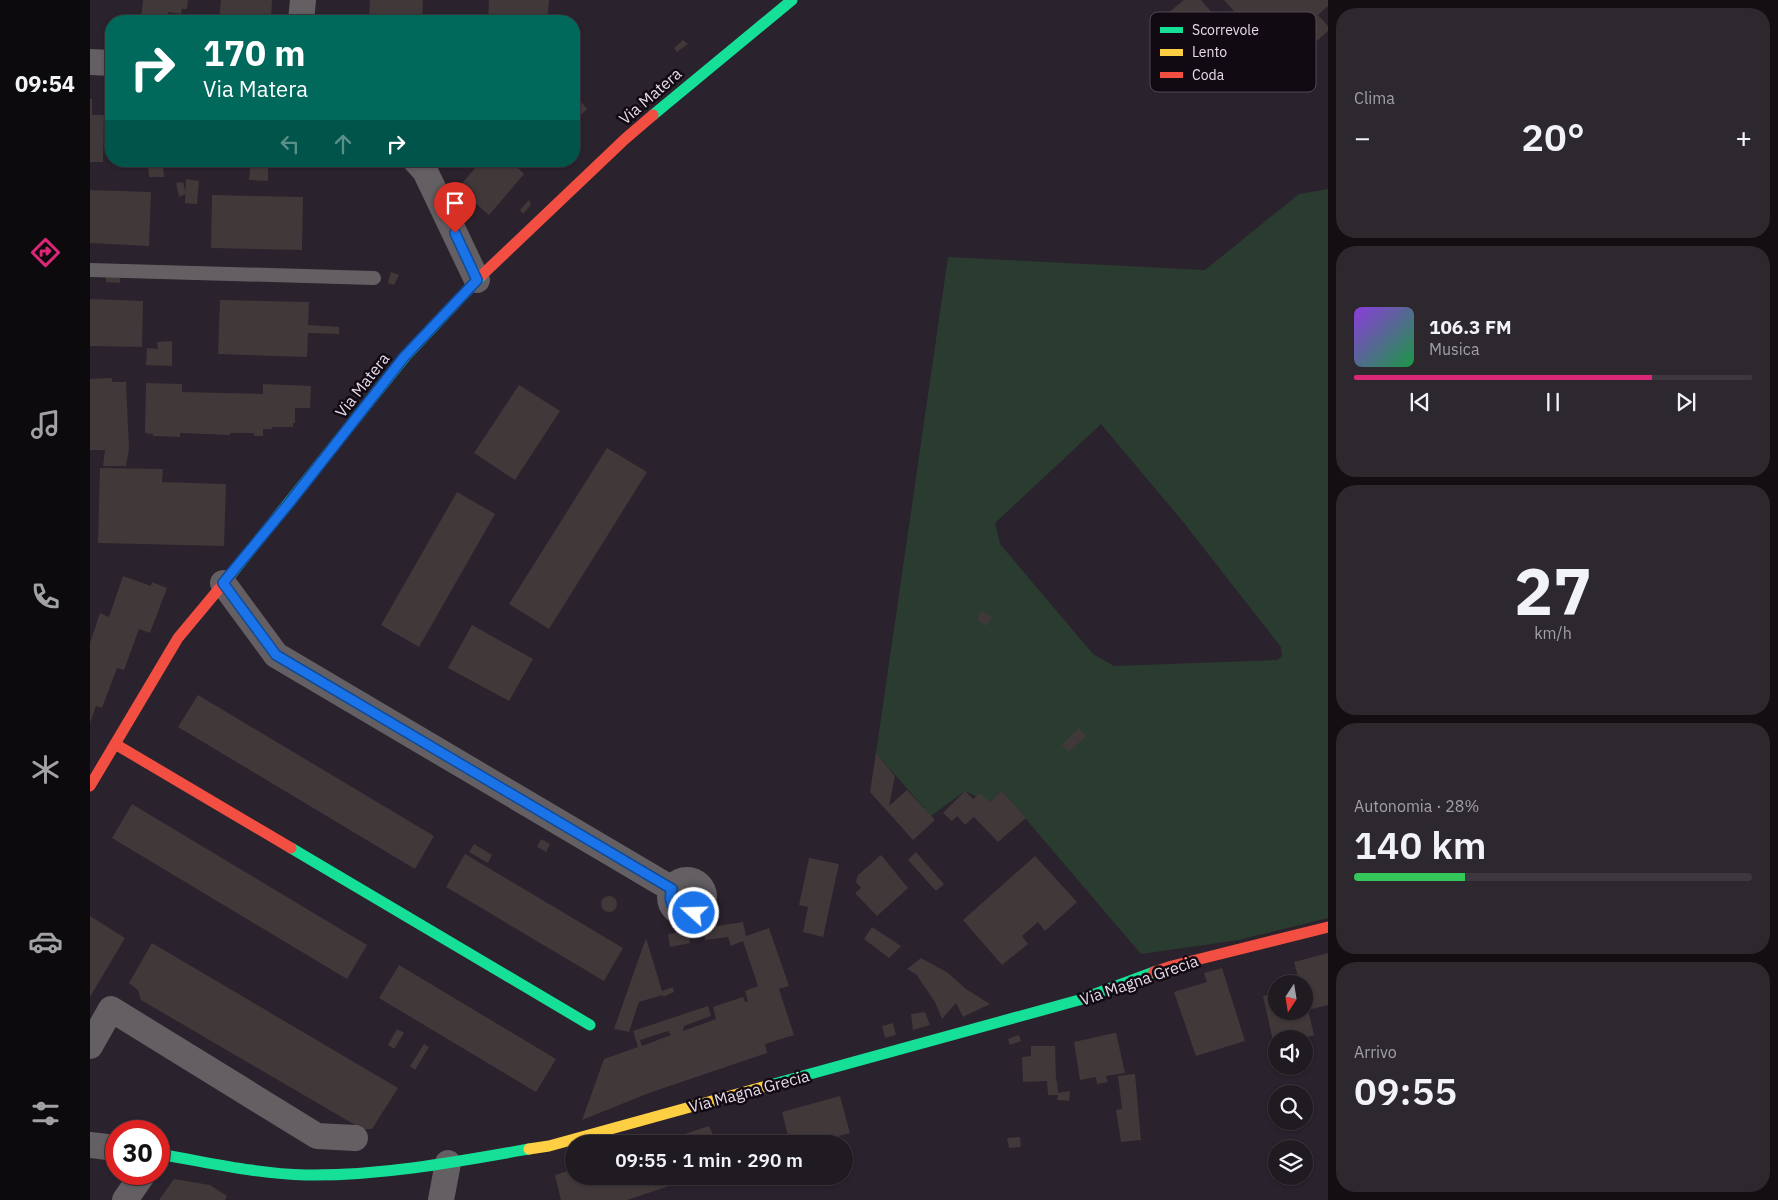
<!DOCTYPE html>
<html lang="it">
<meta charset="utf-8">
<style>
:root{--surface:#201a21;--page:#2d272e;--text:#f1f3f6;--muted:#a2a1a5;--line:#3d383f;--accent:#db2777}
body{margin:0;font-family:"IBM Plex Sans",sans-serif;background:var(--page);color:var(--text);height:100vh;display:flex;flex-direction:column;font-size:19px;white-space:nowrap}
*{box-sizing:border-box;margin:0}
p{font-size:16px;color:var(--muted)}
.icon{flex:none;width:28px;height:28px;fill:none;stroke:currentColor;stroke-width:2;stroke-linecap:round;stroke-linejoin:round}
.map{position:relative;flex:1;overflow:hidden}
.details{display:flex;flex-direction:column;gap:8px;padding:8px;background:#120e12;width:450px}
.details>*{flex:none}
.top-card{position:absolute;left:15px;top:15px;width:475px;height:152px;border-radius:20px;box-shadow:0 1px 4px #0004,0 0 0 1px var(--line);background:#00695c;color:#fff;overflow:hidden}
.needle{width:32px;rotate:192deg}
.tools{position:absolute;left:1178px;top:975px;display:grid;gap:10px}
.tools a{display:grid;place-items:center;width:45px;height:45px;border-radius:50%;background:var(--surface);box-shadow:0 1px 4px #0004,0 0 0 1px var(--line);font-size:25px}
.speed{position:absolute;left:15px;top:1120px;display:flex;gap:10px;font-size:25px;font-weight:700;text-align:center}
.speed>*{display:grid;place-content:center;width:65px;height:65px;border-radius:50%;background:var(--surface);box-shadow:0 1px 4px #0004,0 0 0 1px var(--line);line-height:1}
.speed .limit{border:8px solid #d22;background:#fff;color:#111}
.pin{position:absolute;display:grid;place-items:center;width:42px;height:42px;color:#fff;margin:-51px -21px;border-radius:50% 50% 50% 0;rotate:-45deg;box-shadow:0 0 5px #0007}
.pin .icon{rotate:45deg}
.me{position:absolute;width:55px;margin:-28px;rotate:290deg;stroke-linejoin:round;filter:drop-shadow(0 0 4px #0008)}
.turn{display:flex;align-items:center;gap:18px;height:105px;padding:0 15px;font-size:22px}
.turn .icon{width:65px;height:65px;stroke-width:2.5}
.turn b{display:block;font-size:35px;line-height:42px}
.lanes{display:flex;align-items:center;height:48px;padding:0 15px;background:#0003;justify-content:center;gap:25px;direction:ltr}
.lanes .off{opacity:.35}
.big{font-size:38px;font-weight:600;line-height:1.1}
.details .card{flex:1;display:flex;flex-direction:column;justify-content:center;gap:8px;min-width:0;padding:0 18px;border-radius:20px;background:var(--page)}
.details .dial{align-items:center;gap:0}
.dial b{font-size:65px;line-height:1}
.song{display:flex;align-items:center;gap:15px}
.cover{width:60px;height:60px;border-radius:8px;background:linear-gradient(135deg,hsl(270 70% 55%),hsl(140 70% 35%))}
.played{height:5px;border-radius:2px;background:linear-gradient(90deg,var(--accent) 75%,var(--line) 75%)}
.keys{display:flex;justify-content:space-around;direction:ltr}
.heat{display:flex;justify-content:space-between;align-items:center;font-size:28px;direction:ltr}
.charge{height:8px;border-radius:4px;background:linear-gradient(90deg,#34c759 28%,var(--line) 0)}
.trip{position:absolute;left:475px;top:1135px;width:288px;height:50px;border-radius:25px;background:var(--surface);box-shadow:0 1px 4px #0004,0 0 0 1px var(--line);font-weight:600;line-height:50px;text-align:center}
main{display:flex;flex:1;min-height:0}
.tabs{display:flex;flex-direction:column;width:90px;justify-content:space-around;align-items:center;background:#0d0a0d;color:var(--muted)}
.tabs .icon{width:35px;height:35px}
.tabs .on{color:var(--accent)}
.tabs b{font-size:22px;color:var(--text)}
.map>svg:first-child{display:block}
</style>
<main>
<nav class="tabs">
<b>09:54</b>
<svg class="icon on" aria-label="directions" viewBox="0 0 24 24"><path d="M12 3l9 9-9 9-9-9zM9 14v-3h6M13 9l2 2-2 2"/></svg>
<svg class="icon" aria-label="music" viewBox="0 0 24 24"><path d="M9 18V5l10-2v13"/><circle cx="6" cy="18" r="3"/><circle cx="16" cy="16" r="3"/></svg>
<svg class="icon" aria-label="phone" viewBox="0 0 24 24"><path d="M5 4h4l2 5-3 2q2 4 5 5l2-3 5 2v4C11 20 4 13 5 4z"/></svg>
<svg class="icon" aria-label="climate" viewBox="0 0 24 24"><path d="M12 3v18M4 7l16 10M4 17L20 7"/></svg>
<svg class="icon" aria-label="car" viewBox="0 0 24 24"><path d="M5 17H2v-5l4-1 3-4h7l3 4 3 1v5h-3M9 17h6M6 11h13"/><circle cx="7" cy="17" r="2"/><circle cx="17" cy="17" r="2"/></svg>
<svg class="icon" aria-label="filters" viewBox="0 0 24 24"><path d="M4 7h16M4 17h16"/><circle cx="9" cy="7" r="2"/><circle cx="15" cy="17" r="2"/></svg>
</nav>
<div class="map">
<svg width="1238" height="1200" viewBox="0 0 1238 1200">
<rect width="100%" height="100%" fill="#2a222c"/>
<path fill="#2a3c30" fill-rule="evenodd" d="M1238,189V918L1149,940L1051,954L912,791L899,802L875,791L841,816L786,753L858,257L1115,270L1209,194ZM1011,424L1094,523L1191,647L1192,656L1187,660L1024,666L1003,654L910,544L905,523Z"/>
<g fill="#413839" fill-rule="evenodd">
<polygon points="53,0 98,0 97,9 92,9 91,14 78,12 78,21 51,21"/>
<polygon points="131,0 182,0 181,19 144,16 143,21 129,21"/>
<polygon points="280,0 333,0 332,21 279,21"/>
<polygon points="399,0 459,0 457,21 398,21"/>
<polygon points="1094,0 1111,0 1163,60 1135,86 1073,17"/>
<polygon points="1134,0 1238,0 1238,6 1228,15 1238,26 1238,31 1219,48 1207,34 1183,55"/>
<polygon points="381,15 392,16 392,21 381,21"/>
<polygon points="593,40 598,44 587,52 584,48"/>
<polygon points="484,93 497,109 484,122"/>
<polygon points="0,99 2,99 2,115 14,115 13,162 0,162"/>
<polygon points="46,161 99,161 99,167 73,166 74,177 59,177 58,166 46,166"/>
<polygon points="122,161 165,161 165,167 122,165"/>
<polygon points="201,161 254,161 249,167 205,165"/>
<polygon points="391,161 421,161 434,174 399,215 368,188"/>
<polygon points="160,168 178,168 178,181 159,180"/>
<polygon points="96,179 109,181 107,204 95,203"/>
<polygon points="93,182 96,194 89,197 86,183"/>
<polygon points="0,190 61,192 59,246 0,243"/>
<polygon points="122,195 213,197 212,250 121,248"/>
<polygon points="439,200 441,205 433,214 430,210"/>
<polygon points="301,272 309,275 304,285 298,283"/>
<polygon points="16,277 30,278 30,283 16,282"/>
<polygon points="0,299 53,301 52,347 0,346"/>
<polygon points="130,300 219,302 218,325 249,327 249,334 218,333 217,357 128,354"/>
<polygon points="82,341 82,366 56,365 57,348 68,349 67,342"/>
<polygon points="22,378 22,382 36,382 39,449 36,466 13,466 15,450 0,450 0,379"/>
<polygon points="56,383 92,384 92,392 173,394 173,384 221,386 220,408 205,408 205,423 203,423 203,427 182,427 182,429 173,429 173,436 164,436 164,433 140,433 140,435 90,433 90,437 63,436 63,434 55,433"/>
<polygon points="429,385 470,411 425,480 384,453"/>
<polygon points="517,448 557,472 459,629 419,604"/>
<polygon points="10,468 73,469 72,482 136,484 134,546 8,543"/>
<polygon points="367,492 405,514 329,647 291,625"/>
<polygon points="33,576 61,586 62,582 77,588 60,633 49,629 34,670 27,668 12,708 6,706 0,723 0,643 10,613 19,617"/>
<polygon points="892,611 902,617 896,626 887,619"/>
<polygon points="382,625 443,659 419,701 358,668"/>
<polygon points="108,695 344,836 325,869 88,727"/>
<polygon points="989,728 996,736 979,752 972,745"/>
<polygon points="786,753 805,776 799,806 817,790 845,820 823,840 780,792"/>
<polygon points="875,791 883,799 890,793 899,802 912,791 936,818 908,842 884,817 875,825 867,816 862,821 853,813"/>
<polygon points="42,804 277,945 257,979 22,838"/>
<polygon points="451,839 460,844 456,852 447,847"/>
<polygon points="384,844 402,855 398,863 379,852"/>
<polygon points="826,852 854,884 846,891 818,860"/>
<polygon points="375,854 533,948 514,981 356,887"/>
<polygon points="791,855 818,888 787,916 765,893 771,888 766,882 768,875"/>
<polygon points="945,856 987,902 955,931 948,922 932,936 938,944 912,965 873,920"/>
<polygon points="719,858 749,864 733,937 713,932 718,907 709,905"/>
<circle cx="519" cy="904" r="8"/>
<polygon points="0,916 35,938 0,997"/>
<path d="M653,922L656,936L679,928L699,986L689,989L704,1035L675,1044L677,1053L559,1093L492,1120L514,1059L548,1047L543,1031L618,1006L621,1016L594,1026L593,1031L626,1019L623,1007L653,997L655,1002L658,1001L655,991L668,986L653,941L641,946L638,937L615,940L614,928ZM578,1031L581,1035L552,1046L550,1040Z"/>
<polygon points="782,927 811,946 799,958 774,939"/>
<polygon points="598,931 600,943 580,947 578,934"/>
<polygon points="556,938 572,991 583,987 584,992 573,997 573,995 549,1002 539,1032 524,1029"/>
<polygon points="62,943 308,1088 282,1129 272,1129 51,1000 48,990 39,983"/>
<polygon points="1238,953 1238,1005 1218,1010 1224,1035 1212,1039 1186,1039 1185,1050 1173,996 1186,993 1186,1011 1214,1011 1214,984 1210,984 1204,962"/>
<polygon points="831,958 858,973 876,989 900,1004 873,1017 866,1003 852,1019 845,1002 826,974 817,969"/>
<polygon points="309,965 466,1059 446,1092 289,998"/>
<polygon points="1132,968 1155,1041 1106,1056 1084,992 1117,982 1114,973"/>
<polygon points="835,1012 840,1025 823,1030 821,1014"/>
<polygon points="803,1023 806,1035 795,1038 792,1026"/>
<polygon points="307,1029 314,1033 304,1049 298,1045"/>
<polygon points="1024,1033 1026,1033 1035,1073 1016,1076 1018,1082 1007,1084 1006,1077 990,1080 984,1042"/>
<polygon points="929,1035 931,1041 920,1045 918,1039"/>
<polygon points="334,1044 339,1047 325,1070 320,1066"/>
<polygon points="941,1046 965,1046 966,1081 967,1081 968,1093 980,1091 979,1101 967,1100 968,1095 958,1095 957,1081 933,1082 932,1057 941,1056"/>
<polygon points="1045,1074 1051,1140 1031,1142 1026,1110 1032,1109 1028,1076"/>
<polygon points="750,1096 760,1133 720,1144 700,1144 692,1112"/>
<polygon points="619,1126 625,1139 628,1139 629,1144 564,1144"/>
<polygon points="930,1137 931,1147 919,1148 917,1138"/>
<polygon points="484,1169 484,1176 606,1177 537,1200 471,1200 465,1175"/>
<polygon points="84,1179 120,1185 137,1196 135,1200 69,1200"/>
</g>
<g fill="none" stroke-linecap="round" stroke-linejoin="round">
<polyline stroke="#645f62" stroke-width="14" points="0,270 284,278"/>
<g stroke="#645f62" stroke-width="26">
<polyline points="211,21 213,0"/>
<polyline points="0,62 21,63"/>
<polyline points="326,161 335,171 387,280"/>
<polyline points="133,583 186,655 582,889"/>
<circle cx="597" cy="897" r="17"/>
<polyline points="0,1046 21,1009 227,1136 265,1138"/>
<polyline points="0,1145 26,1148"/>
<polyline points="35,1200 53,1174"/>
<polyline points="351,1200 358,1163"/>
</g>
<g stroke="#16e098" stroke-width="11">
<polyline points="563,115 702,0"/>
<polyline points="143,572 315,357 392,275"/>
<polyline points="201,848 500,1025"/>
<polyline points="680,1085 989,1000 1064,972"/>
<path d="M69,1154C117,1162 167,1174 216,1175C290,1176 366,1162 439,1149"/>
</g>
<polyline stroke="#ffcf43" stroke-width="11" points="439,1149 459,1146 680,1085"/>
<g stroke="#f24e42" stroke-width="11">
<polyline points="392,275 535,139 563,115"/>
<polyline points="25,744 201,848"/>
<polyline points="0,786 88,638 143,572"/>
<polyline points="1064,972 1082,966 1238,927"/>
</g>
</g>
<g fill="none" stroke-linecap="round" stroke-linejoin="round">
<g stroke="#114b97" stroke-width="12">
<path id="route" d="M365,233L387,280L314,357L200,502L133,583L186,655L582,889C578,900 582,909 592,914L604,913"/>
</g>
<use href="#route" stroke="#1a73e8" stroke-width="9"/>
</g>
<g text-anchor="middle" stroke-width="5" stroke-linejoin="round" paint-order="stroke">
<g font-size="16" fill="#e6dbe9" stroke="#110a13">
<text transform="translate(560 96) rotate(-41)" y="6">Via Matera</text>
<text transform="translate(272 385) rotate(-52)" y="6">Via Matera</text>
<text transform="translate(1049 980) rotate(-19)" y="6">Via Magna Grecia</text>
<text transform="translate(659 1091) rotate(-15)" y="6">Via Magna Grecia</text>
</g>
</g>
<rect x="1060" y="12" width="166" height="80" rx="8" fill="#110a13" stroke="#514953" stroke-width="1"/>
<rect x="1070" y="27" width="23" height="6" fill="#16e098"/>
<rect x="1070" y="49" width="23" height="7" fill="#ffcf43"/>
<rect x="1070" y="72" width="23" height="6" fill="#f24e42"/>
<g font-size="14" fill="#e6dbe9">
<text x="1102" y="35">Scorrevole</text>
<text x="1102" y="57">Lento</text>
<text x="1102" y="80">Coda</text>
</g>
</svg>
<div class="tools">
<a><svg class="needle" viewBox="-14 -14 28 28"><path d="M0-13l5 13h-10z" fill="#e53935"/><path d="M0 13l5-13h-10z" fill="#a2a1a5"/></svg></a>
<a><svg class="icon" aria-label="sound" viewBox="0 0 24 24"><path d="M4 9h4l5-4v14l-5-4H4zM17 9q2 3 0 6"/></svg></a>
<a><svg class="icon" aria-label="search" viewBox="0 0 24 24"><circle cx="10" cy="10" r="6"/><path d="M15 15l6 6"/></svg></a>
<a><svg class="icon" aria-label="layers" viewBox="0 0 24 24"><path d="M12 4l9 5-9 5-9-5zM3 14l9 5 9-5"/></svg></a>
</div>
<div class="speed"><div class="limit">30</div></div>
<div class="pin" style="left:365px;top:233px;background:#d93025"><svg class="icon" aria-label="arrive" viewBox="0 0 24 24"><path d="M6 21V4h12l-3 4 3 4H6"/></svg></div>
<svg class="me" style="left:604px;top:913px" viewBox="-20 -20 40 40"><circle r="17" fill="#1a73e8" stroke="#fff" stroke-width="3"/><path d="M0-11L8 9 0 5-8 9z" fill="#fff"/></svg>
<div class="trip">09:55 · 1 min · 290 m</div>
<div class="top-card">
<div class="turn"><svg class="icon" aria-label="right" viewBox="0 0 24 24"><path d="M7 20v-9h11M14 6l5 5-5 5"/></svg><div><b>170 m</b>Via Matera</div></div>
<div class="lanes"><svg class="icon off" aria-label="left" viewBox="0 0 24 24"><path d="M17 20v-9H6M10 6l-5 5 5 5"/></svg><svg class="icon off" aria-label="ahead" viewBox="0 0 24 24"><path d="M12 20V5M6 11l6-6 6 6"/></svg><svg class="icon" aria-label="right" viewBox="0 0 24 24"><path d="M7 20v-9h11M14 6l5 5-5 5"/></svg></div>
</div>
</div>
<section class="details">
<div class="card"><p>Clima</p>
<div class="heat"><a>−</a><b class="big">20°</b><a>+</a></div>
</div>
<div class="card">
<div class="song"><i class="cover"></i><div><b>106.3 FM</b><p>Musica</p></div></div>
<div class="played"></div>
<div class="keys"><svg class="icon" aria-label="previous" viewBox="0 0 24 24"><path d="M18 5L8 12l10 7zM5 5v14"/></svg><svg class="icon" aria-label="pause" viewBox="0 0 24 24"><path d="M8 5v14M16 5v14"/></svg><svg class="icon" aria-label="next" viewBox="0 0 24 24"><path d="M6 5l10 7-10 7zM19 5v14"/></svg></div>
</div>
<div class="card dial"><b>27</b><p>km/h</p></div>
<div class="card"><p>Autonomia · 28%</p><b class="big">140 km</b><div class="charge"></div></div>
<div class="card"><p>Arrivo</p><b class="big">09:55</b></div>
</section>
</main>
